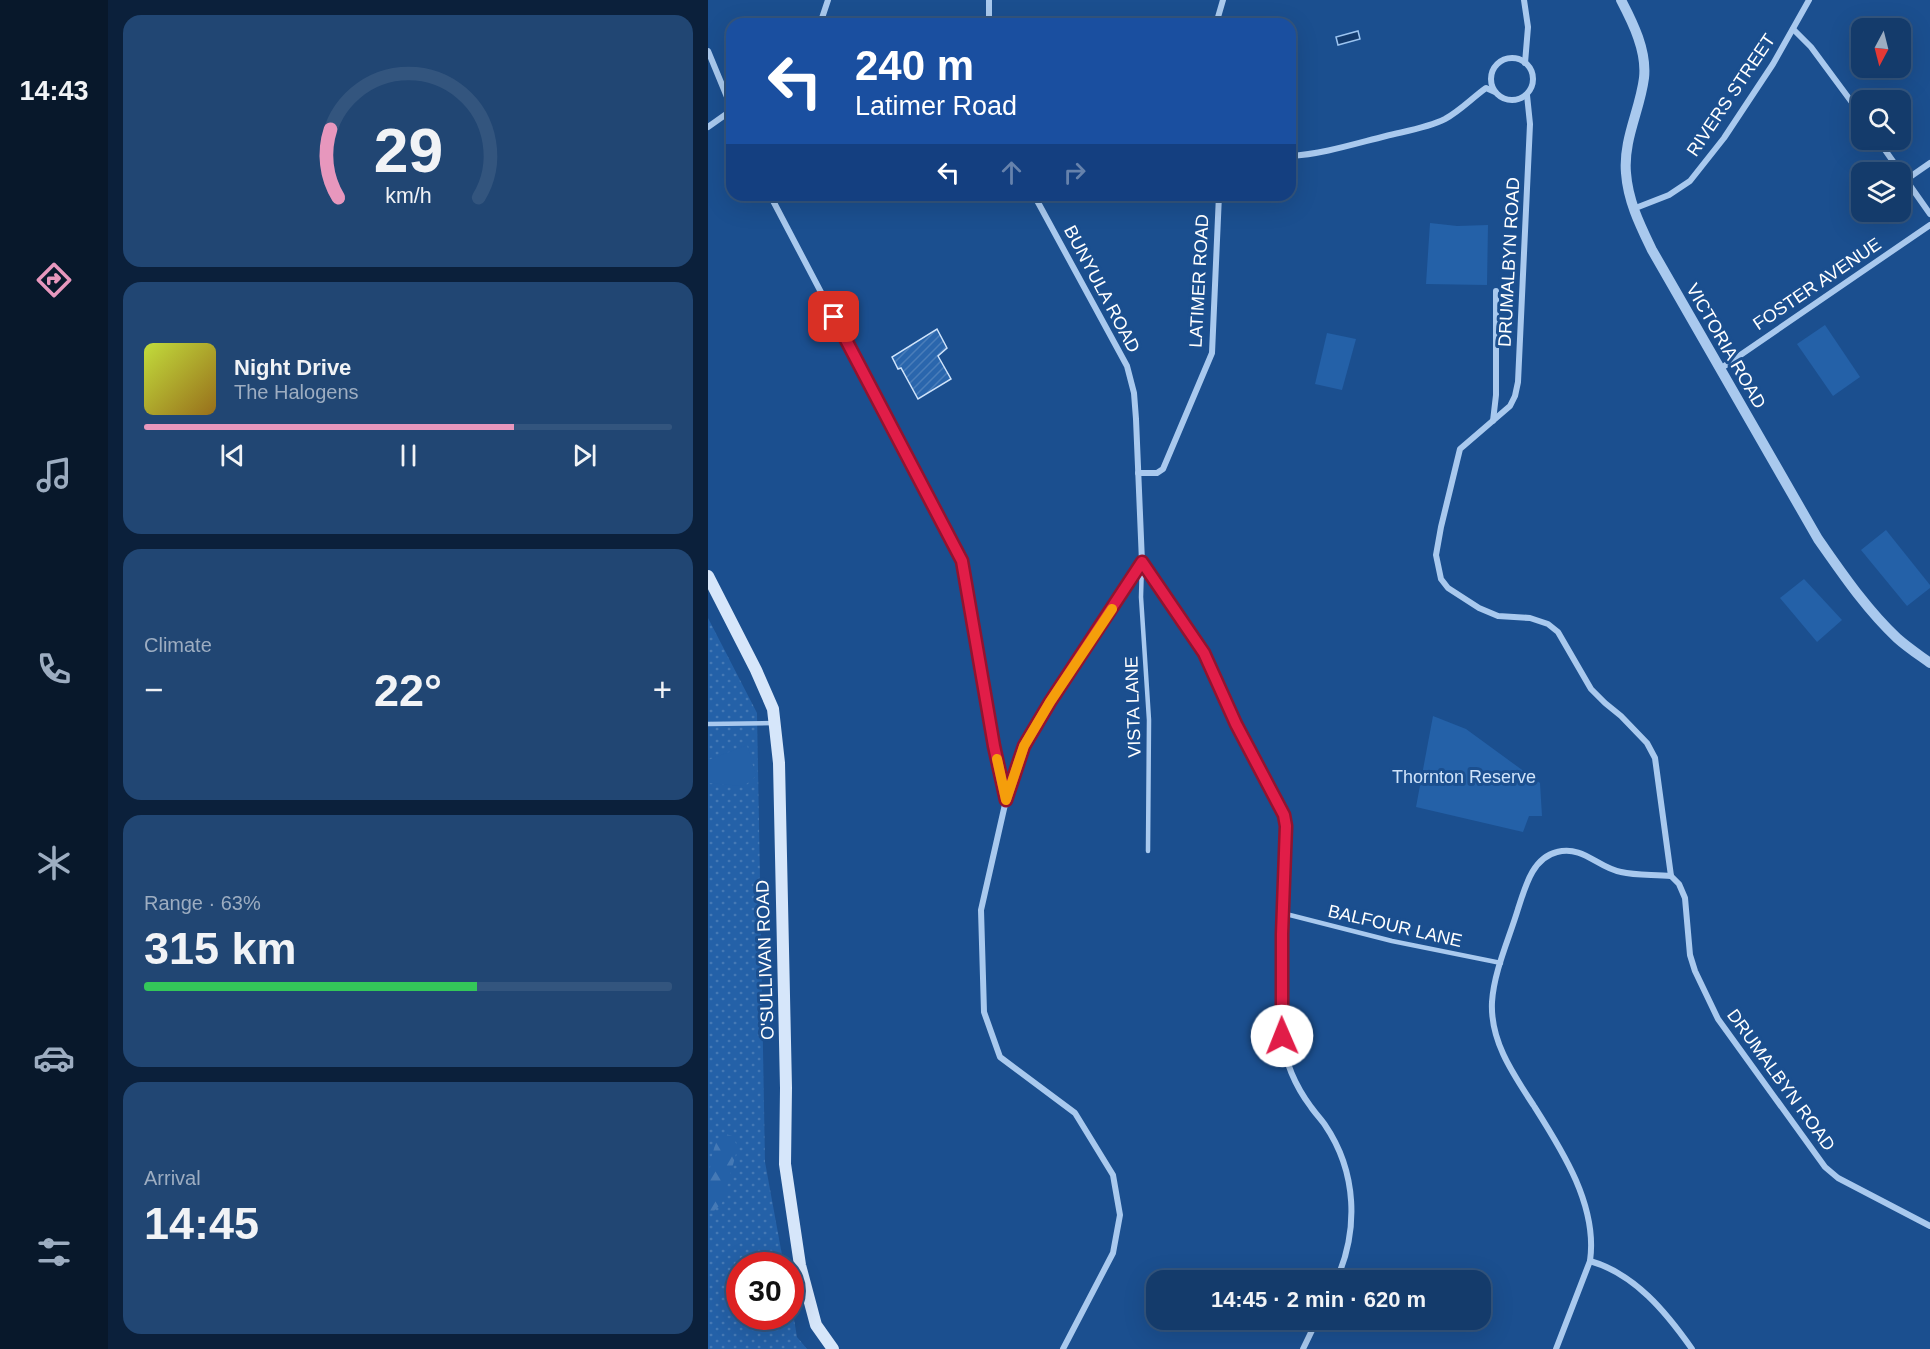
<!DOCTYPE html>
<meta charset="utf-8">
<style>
:root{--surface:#143b6b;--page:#214673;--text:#f1f3f6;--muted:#9dadc1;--line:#33557e;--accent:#e797bd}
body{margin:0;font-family:Helvetica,sans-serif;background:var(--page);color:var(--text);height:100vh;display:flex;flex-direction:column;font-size:22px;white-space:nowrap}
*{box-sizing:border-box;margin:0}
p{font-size:20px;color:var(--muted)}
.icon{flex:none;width:33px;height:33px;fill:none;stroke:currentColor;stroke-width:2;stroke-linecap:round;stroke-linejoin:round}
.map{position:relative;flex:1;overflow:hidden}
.drawer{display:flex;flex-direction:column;gap:15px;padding:15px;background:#0b203b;width:600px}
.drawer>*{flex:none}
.top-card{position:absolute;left:18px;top:18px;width:570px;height:183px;border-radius:18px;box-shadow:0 6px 24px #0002,0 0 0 2px var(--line);background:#1a4fa0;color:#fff;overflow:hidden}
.needle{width:39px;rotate:187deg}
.fabs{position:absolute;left:1143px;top:18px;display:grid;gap:12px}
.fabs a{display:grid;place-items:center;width:60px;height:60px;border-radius:12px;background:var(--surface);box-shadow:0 6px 24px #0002,0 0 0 2px var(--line);font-size:30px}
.speed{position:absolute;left:18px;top:1252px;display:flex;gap:12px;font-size:30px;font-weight:700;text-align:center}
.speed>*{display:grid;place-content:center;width:78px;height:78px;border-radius:50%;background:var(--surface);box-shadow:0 6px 24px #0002,0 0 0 2px var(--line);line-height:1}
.speed .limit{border:9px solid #d22;background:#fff;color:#111}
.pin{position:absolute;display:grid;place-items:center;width:51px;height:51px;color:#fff;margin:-26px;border-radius:12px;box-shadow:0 3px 9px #0006}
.me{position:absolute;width:66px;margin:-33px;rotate:359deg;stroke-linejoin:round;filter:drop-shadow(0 0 4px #0008)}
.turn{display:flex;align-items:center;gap:21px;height:126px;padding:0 30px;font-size:27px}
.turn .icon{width:78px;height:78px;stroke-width:2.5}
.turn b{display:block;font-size:42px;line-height:51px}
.lanes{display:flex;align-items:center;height:57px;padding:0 30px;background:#0003;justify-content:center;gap:30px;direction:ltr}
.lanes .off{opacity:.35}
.big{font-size:45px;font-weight:700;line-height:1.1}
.drawer .tile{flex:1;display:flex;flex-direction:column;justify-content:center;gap:9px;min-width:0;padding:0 21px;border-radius:18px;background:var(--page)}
.drawer .dial{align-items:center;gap:0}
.dial svg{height:156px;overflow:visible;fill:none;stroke:var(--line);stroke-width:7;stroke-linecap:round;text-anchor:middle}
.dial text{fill:var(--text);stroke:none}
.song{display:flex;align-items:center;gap:18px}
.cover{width:72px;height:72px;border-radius:9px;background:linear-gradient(135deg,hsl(70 70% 55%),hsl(40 70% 35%))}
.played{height:6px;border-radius:3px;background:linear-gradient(90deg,var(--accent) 70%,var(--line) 70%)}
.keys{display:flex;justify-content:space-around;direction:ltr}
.heat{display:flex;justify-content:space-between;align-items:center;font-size:33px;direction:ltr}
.charge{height:9px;border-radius:4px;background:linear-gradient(90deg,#34c759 63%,var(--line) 0)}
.trip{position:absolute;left:438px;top:1270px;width:345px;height:60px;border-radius:18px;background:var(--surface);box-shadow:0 6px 24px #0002,0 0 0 2px var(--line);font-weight:700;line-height:60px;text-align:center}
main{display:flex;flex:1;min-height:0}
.tab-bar{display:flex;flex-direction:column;width:108px;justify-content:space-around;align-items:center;background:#08182b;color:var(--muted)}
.tab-bar .icon{width:42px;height:42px}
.tab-bar .current{color:var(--accent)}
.tab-bar b{font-size:27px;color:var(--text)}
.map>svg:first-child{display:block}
</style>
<main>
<nav class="tab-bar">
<b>14:43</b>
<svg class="icon current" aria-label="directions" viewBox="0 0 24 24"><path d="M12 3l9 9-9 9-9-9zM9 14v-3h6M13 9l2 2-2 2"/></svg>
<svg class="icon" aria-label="music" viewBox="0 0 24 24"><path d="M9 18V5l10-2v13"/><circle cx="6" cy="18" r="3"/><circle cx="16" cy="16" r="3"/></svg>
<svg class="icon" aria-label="phone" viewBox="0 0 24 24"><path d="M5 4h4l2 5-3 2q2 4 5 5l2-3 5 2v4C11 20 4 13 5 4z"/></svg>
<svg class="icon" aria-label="climate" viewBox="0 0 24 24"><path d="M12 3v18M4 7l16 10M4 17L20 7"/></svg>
<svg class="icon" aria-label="car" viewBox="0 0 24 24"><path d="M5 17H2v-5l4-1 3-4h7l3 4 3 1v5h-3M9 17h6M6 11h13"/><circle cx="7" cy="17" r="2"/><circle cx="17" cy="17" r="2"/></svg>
<svg class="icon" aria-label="filters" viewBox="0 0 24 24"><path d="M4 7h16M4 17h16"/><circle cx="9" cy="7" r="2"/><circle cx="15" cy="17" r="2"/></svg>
</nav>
<section class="drawer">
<div class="tile dial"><svg viewBox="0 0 100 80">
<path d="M14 69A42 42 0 1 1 86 69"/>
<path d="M14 69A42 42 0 0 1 10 34" stroke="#e797bd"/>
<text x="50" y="56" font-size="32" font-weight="700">29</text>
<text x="50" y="72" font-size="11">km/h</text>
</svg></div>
<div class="tile">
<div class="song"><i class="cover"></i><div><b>Night Drive</b><p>The Halogens</p></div></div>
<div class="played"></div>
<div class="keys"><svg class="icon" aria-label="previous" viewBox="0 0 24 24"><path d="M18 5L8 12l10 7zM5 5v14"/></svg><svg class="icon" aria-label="pause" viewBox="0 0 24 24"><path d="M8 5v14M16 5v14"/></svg><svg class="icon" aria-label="next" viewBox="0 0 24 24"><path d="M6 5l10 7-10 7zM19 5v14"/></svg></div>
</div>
<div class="tile"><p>Climate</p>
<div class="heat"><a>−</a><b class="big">22°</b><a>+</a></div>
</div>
<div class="tile"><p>Range · 63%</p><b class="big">315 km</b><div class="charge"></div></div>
<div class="tile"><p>Arrival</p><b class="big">14:45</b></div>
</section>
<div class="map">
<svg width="1222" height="1349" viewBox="0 0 1222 1349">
<defs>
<pattern id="grass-dots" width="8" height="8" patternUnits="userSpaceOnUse" patternTransform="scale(1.5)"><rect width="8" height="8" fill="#2461a8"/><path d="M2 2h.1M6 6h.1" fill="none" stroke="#4579b5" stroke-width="1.8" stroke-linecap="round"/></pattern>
<pattern id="forest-firs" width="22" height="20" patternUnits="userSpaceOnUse" patternTransform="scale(1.5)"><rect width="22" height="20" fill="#2461a8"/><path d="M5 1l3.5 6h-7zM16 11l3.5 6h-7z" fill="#4579b5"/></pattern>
<pattern id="building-hatch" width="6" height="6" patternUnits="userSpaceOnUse" patternTransform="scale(1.5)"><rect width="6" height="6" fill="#2a66ad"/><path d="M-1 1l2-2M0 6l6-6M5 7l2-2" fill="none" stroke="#4a7db9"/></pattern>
</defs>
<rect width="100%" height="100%" fill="#1b4f8f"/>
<polygon fill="url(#grass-dots)" points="0,618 49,713 57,1162 76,1266 32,1266 32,1317 82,1317 83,1301 89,1337 99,1349 0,1349"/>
<path fill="url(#forest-firs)" d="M15,1133L24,1136L30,1147L14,1203L6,1211H0C0,1189 0,1146 15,1133Z"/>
<g fill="#2461a8">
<polygon points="722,223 749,226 780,225 779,285 718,284"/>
<polygon points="1117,325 1152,377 1125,396 1089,344"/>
<polygon points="619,333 648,339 634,390 607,384"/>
<polygon points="1178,530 1222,585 1222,588 1199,606 1153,550"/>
<polygon points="1096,579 1134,620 1109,642 1072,598"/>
<polygon points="725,716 758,729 832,783 834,816 821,816 815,832 708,807"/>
<polygon points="39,745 48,776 36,786 0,783 0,760"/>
</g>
<polygon fill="#123a6d" stroke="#9cc4f0" stroke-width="1.5" points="650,31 652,39 630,45 628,37"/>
<polygon fill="url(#building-hatch)" stroke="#cfe3fa" stroke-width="1.5" points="229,329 239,348 230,356 243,379 210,399 193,368 190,369 184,357"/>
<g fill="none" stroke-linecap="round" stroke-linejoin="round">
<g stroke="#a9c9ee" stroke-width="4.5">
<polyline points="434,562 433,597 441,720 440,851"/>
<polyline points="0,724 66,723"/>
<polyline points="574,913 684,941 793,963"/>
</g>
<g stroke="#a9c9ee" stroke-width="6">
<polyline points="281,0 281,24"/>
<polyline points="816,0 820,27 817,63"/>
<polyline points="112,24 120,0"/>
<polyline points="508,24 515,0"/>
<polyline points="1085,29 1103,47 1154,116"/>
<polyline points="0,51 24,109"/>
<circle cx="804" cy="79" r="21"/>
<polyline points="819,95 822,124 810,382 807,396 802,406 752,449 733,527 728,555 733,579 740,588 771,608 790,616 822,618 840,624 850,632 883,689 897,703 913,716 939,743 947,758 963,876 971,884 977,898 982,955 987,971 1010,1019 1117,1167 1130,1178 1222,1226"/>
<polyline points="0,127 24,110"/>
<polyline points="1170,140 1222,214"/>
<path d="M582,156C615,154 646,144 678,136C698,131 719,128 737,119C752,111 764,98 778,88L787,92"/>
<polyline points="1199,179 1222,163"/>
<polyline points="62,195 254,561 287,746 298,799"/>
<polyline points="326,195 419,366 426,393 428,419 434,562 342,702 316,746 298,800 273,910 276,1012 292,1057 367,1113 405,1175 412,1215 405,1253 355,1349"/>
<polyline points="925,209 961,195 982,181 1016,138 1065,64 1101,0"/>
<polyline points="1012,369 1222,225"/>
<polyline points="785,421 788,395 788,291"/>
<polyline points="430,473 449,473 455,469 504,353 511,195"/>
<path d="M434,562L496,653L528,724L576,815L578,826C576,874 574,921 573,968C573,990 571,1014 574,1036C577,1062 588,1087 603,1107C607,1113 613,1119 617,1125C649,1172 651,1230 628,1281"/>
<path d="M882,1261C927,1274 958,1312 984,1349"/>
<polyline points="595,1349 609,1320"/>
<path d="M848,1349L882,1261C890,1206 854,1150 826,1106C805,1074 782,1041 784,1002C786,971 801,939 810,909C817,888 824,858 849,852C875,845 890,868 913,872C929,876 947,874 963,876"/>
</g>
<path stroke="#a9c9ee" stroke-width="10" d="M913,0C925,23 939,51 936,78C932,110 915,140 918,173C920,201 932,225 944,250L1110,539C1134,573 1158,609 1189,638C1199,647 1211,655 1222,663"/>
<polyline stroke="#d6e6fa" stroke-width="12" points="0,576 48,670 65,709 71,763 78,1088 77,1164 92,1265 108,1325 125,1349"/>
</g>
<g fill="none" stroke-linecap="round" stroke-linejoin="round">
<g stroke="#92132f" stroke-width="15">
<polyline id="route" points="126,317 254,561 286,746 298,800 316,746 342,702 434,562 496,653 528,724 576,815 578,826 574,934 574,1036"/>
</g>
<use href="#route" stroke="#e11d48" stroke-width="10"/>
<polyline stroke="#f59e0b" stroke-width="10" points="289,759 298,800 316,746 342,702 404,609"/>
</g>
<g text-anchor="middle" stroke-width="6" stroke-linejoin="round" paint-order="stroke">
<g font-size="18" fill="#fff" stroke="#1b4f8f">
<text transform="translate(1023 95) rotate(-56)" y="6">RIVERS STREET</text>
<text transform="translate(801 262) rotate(-87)" y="6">DRUMALBYN ROAD</text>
<text transform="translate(491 281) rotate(-87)" y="6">LATIMER ROAD</text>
<text transform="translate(1109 284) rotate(-34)" y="6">FOSTER AVENUE</text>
<text transform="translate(394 289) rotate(62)" y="6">BUNYULA ROAD</text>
<text transform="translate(1018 346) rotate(60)" y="6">VICTORIA ROAD</text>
<text transform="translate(425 707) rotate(-92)" y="6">VISTA LANE</text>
<text transform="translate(687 926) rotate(13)" y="6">BALFOUR LANE</text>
<text transform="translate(57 960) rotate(-92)" y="6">O'SULLIVAN ROAD</text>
<text transform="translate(1073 1080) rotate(54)" y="6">DRUMALBYN ROAD</text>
</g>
<g font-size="18" fill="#cfe3fa" stroke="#1b4f8f">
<text x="756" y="783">Thornton Reserve</text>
</g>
</g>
</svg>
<div class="fabs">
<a><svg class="needle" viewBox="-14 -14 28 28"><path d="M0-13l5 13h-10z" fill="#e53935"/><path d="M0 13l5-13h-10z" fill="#9dadc1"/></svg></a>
<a><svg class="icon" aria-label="search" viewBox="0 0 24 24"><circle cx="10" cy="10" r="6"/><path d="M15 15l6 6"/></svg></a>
<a><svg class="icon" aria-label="layers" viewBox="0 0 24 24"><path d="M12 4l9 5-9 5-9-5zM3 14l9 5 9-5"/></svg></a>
</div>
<div class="speed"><div class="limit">30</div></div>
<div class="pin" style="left:126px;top:317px;background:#d93025"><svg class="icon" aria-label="arrive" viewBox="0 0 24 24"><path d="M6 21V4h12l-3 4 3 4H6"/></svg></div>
<svg class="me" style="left:574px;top:1036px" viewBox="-20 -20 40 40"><circle r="19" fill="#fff"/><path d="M0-13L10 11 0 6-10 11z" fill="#e11d48"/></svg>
<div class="trip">14:45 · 2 min · 620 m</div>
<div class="top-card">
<div class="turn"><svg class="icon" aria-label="left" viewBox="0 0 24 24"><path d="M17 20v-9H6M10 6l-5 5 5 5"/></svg><div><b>240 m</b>Latimer Road</div></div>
<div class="lanes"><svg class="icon" aria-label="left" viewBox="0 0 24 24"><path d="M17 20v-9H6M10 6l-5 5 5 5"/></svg><svg class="icon off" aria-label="ahead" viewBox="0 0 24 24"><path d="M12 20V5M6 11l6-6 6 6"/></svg><svg class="icon off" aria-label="right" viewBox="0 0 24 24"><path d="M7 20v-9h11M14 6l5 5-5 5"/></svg></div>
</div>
</div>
</main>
